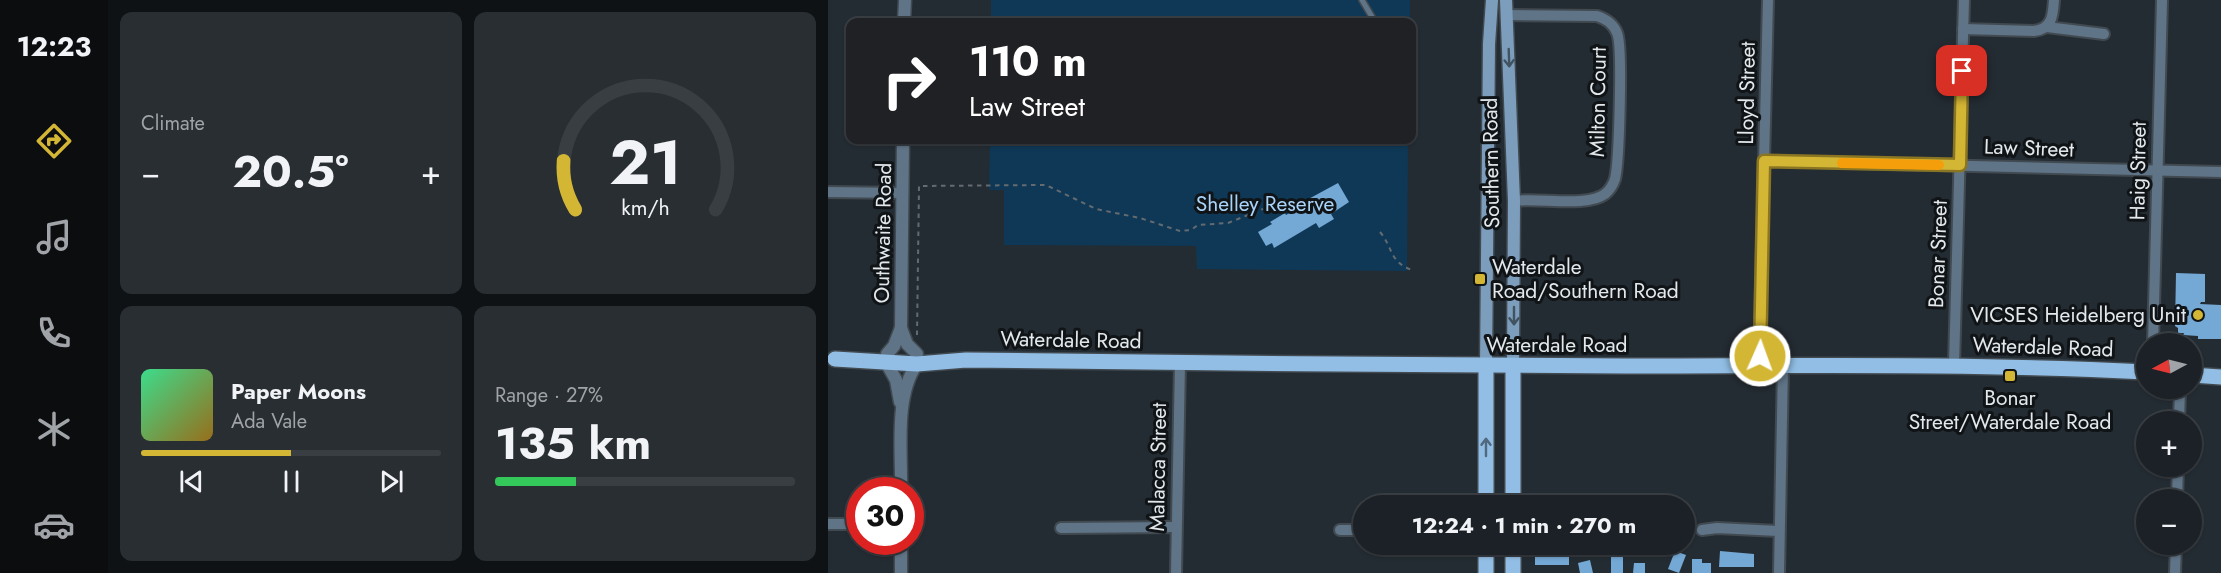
<!DOCTYPE html>
<meta charset="utf-8">
<style>
:root{--surface:#1b2126;--page:#282e32;--text:#f1f3f6;--muted:#a0a3a7;--line:#393e43;--accent:#d4b635}
body{margin:0;font-family:Jost,sans-serif;background:var(--page);color:var(--text);height:100vh;display:flex;flex-direction:column;font-size:22px;white-space:nowrap}
*{box-sizing:border-box;margin:0}
p{font-size:20px;color:var(--muted)}
.icon{flex:none;width:33px;height:33px;fill:none;stroke:currentColor;stroke-width:2;stroke-linecap:round;stroke-linejoin:round}
.map{position:relative;flex:1;overflow:hidden}
.panel{display:flex;flex-direction:column;gap:12px;padding:12px;background:#0f1215;width:720px}
.panel>*{flex:none}
.hud{position:absolute;left:18px;top:18px;width:570px;height:126px;border-radius:12px;box-shadow:0 2px 4px #0004,0 0 0 2px var(--line);background:#202124;color:#fff;overflow:hidden}
.needle{width:39px;rotate:263deg}
.buttons{position:absolute;left:1308px;top:333px;display:grid;gap:12px}
.buttons a{display:grid;place-items:center;width:66px;height:66px;border-radius:50%;background:var(--surface);box-shadow:0 2px 4px #0004,0 0 0 2px var(--line);font-size:30px}
.speed{position:absolute;left:18px;top:477px;display:flex;gap:12px;font-size:30px;font-weight:700;text-align:center}
.speed>*{display:grid;place-content:center;width:78px;height:78px;border-radius:50%;background:var(--surface);box-shadow:0 2px 4px #0004,0 0 0 2px var(--line);line-height:1}
.speed .limit{border:9px solid #d22;background:#fff;color:#111}
.pin{position:absolute;display:grid;place-items:center;width:51px;height:51px;color:#fff;margin:-26px;border-radius:12px;box-shadow:0 3px 9px #0006}
.me{position:absolute;width:66px;margin:-33px;rotate:2deg;stroke-linejoin:round;filter:drop-shadow(0 0 4px #0008)}
.turn{display:flex;align-items:center;gap:21px;height:126px;padding:0 24px;font-size:27px}
.turn .icon{width:78px;height:78px;stroke-width:2.5}
.turn b{display:block;font-size:42px;line-height:51px}
.big{font-size:45px;font-weight:700;line-height:1.1}
.panel .widget{flex:1;display:flex;flex-direction:column;justify-content:center;gap:9px;min-width:0;padding:0 21px;border-radius:12px;background:var(--page)}
.panel .dial{align-items:center;gap:0}
.dial svg{height:156px;overflow:visible;fill:none;stroke:var(--line);stroke-width:7;stroke-linecap:round;text-anchor:middle}
.dial text{fill:var(--text);stroke:none}
.song{display:flex;align-items:center;gap:18px}
.cover{width:72px;height:72px;border-radius:9px;background:linear-gradient(135deg,hsl(150 70% 55%),hsl(40 70% 35%))}
.played{height:6px;border-radius:3px;background:linear-gradient(90deg,var(--accent) 50%,var(--line) 50%)}
.keys{display:flex;justify-content:space-around;direction:ltr}
.heat{display:flex;justify-content:space-between;align-items:center;font-size:33px;direction:ltr}
.charge{height:9px;border-radius:4px;background:linear-gradient(90deg,#34c759 27%,var(--line) 0)}
.panel .tiles{flex:1;display:grid;gap:12px;grid-template-columns:repeat(2,1fr)}
.trip{position:absolute;left:525px;top:495px;width:342px;height:60px;border-radius:30px;background:var(--surface);box-shadow:0 2px 4px #0004,0 0 0 2px var(--line);font-weight:700;line-height:60px;text-align:center}
main{display:flex;flex:1;min-height:0}
.menu{display:flex;flex-direction:column;width:108px;justify-content:space-around;align-items:center;background:#0b0d0f;color:var(--muted)}
.menu .icon{width:42px;height:42px}
.menu .active{color:var(--accent)}
.menu b{font-size:27px;color:var(--text)}
.map>svg:first-child{display:block}
</style>
<main>
<nav class="menu">
<b>12:23</b>
<svg class="icon active" aria-label="directions" viewBox="0 0 24 24"><path d="M12 3l9 9-9 9-9-9zM9 14v-3h6M13 9l2 2-2 2"/></svg>
<svg class="icon" aria-label="music" viewBox="0 0 24 24"><path d="M9 18V5l10-2v13"/><circle cx="6" cy="18" r="3"/><circle cx="16" cy="16" r="3"/></svg>
<svg class="icon" aria-label="phone" viewBox="0 0 24 24"><path d="M5 4h4l2 5-3 2q2 4 5 5l2-3 5 2v4C11 20 4 13 5 4z"/></svg>
<svg class="icon" aria-label="climate" viewBox="0 0 24 24"><path d="M12 3v18M4 7l16 10M4 17L20 7"/></svg>
<svg class="icon" aria-label="car" viewBox="0 0 24 24"><path d="M5 17H2v-5l4-1 3-4h7l3 4 3 1v5h-3M9 17h6M6 11h13"/><circle cx="7" cy="17" r="2"/><circle cx="17" cy="17" r="2"/></svg>
</nav>
<section class="panel">
<div class="tiles">
<div class="widget"><p>Climate</p>
<div class="heat"><a>−</a><b class="big">20.5°</b><a>+</a></div>
</div>
<div class="widget dial"><svg viewBox="0 0 100 80">
<path d="M14 69A42 42 0 1 1 86 69"/>
<path d="M14 69A42 42 0 0 1 8 44" stroke="#d4b635"/>
<text x="50" y="56" font-size="32" font-weight="700">21</text>
<text x="50" y="72" font-size="11">km/h</text>
</svg></div>
<div class="widget">
<div class="song"><i class="cover"></i><div><b>Paper Moons</b><p>Ada Vale</p></div></div>
<div class="played"></div>
<div class="keys"><svg class="icon" aria-label="previous" viewBox="0 0 24 24"><path d="M18 5L8 12l10 7zM5 5v14"/></svg><svg class="icon" aria-label="pause" viewBox="0 0 24 24"><path d="M8 5v14M16 5v14"/></svg><svg class="icon" aria-label="next" viewBox="0 0 24 24"><path d="M6 5l10 7-10 7zM19 5v14"/></svg></div>
</div>
<div class="widget"><p>Range · 27%</p><b class="big">135 km</b><div class="charge"></div></div>
</div>
</section>
<div class="map">
<svg width="1393" height="573" viewBox="0 0 1393 573">
<rect width="100%" height="100%" fill="#242c33"/>
<g fill="#0f3856">
<rect x="163" y="0" width="419" height="22"/>
<polygon points="162,140 580,140 579,271 369,269 368,246 176,245 176,190 161,190"/>
</g>
<g fill="#74a8d5">
<polygon points="510,183 521,202 503,214 506,219 491,228 488,223 446,248 444,243 438,246 430,232 444,224 442,222 457,213 458,215 477,204 475,202"/>
<polygon points="1348,273 1377,274 1377,302 1373,302 1372,304 1393,305 1393,339 1370,339 1370,336 1355,335 1356,333 1350,333 1350,328 1347,326"/>
<polygon points="810,544 826,544 826,547 829,547 829,554 810,553"/>
<rect x="707" y="549" width="34" height="16"/>
<polygon points="847,551 858,555 851,573 840,569"/>
<polygon points="892,551 926,554 926,567 891,567"/>
<rect x="783" y="554" width="12" height="19"/>
<polygon points="864,559 874,559 874,563 883,563 883,573 864,573"/>
<polygon points="762,560 765,573 752,573 750,563"/>
<polygon points="806,563 817,563 817,573 805,573"/>
</g>
<g fill="none" stroke-linecap="round" stroke-linejoin="round">
<g stroke="#424a51" stroke-width="8">
<polyline id="service" points="534,0 547,22"/>
</g>
<g stroke="#424a51" stroke-width="14">
<g id="minor">
<path d="M680,15L769,16C778,19 785,23 789,33C795,46 791,163 787,179C785,185 782,190 777,194C758,208 710,197 686,201"/>
<polyline points="1219,27 1276,34"/>
<path d="M1135,29L1206,31C1224,29 1225,16 1226,0"/>
<polyline points="936,161 1393,172"/>
<polyline points="0,192 75,193"/>
<polyline points="1325,344 1334,0"/>
<polyline points="1126,365 1136,0"/>
<polyline points="931,366 940,0"/>
<polyline points="1351,422 1352,388"/>
<polyline points="1349,500 1350,466"/>
<polyline points="0,524 32,524"/>
<polyline points="233,528 348,527"/>
<polyline points="512,530 536,530"/>
<polyline points="874,530 889,528 950,531"/>
<polyline points="348,573 352,362"/>
<polyline points="951,573 955,366"/>
<polyline points="1347,573 1348,544"/>
</g>
</g>
<g stroke="#424a51" stroke-width="15">
<g id="tertiary">
<polyline points="76,22 77,0"/>
<polyline points="75,140 73,328 79,344 89,354"/>
<polyline points="59,354 66,346 73,328"/>
<polyline points="59,364 68,380 72,402"/>
<path d="M73,490C74,452 66,396 89,364"/>
<polyline points="73,573 73,542"/>
</g>
</g>
<g stroke="#424a51" stroke-width="15">
<g id="secondary">
<polyline points="678,0 686,201 685,366"/>
<polyline points="658,366 661,44 664,0"/>
</g>
</g>
<g stroke="#424a51" stroke-width="18">
<g id="primary">
<path d="M7,359L89,364L138,360C358,362 577,366 797,366C971,366 1145,363 1318,372"/>
<polyline points="658,366 658,506"/>
<polyline points="1364,375 1393,377"/>
<polyline points="685,506 685,366"/>
<polyline points="658,573 658,544"/>
<polyline points="685,573 685,544"/>
</g>
</g>
<g stroke="#636b71" stroke-width="2" stroke-dasharray="4.5 4.5" stroke-linecap="butt">
<path d="M552,232C565,247 561,262 584,270"/>
<polyline points="89,335 91,186 218,185 268,209 312,218 352,231 363,230 370,225 400,223 435,209"/>
</g>
<use href="#service" stroke="#5f7487" stroke-width="5"/>
<use href="#minor" stroke="#5f7487" stroke-width="10"/>
<use href="#tertiary" stroke="#5f7487" stroke-width="12"/>
<use href="#secondary" stroke="#7c9ebc" stroke-width="12"/>
<use href="#primary" stroke="#92bee5" stroke-width="15"/>
</g>
<defs><path id="oneway-shaft" d="M-6 0H5M1.5-3L5.5 0L1.5 3" fill="none" stroke-width="1.6" stroke-linecap="round" stroke-linejoin="round" transform="scale(1.5)"/></defs>
<g stroke="#415261">
<use href="#oneway-shaft" transform="translate(681 58) rotate(88)"/>
<use href="#oneway-shaft" transform="translate(686 316) rotate(90)"/>
</g>
<use stroke="#51697e" href="#oneway-shaft" transform="translate(658 447) rotate(-90)"/>
<g fill="none" stroke-linecap="round" stroke-linejoin="round">
<g stroke="#8a7622" stroke-width="15">
<polyline id="route" points="932,356 936,161 1132,165 1134,71"/>
</g>
<use href="#route" stroke="#d4b635" stroke-width="10"/>
<polyline stroke="#f59e0b" stroke-width="10" points="1014,163 1111,165"/>
</g>
<g fill="#d4b635" stroke="#101417" stroke-width="2">
<rect x="646" y="273" width="12" height="12" rx="3"/>
<circle cx="1370" cy="315" r="6"/>
<rect x="1176" y="370" width="12" height="12" rx="3"/>
</g>
<g text-anchor="middle" stroke-width="6" stroke-linejoin="round" paint-order="stroke">
<g font-size="21" fill="#e2e8ec" stroke="#101417">
<text transform="translate(919 93) rotate(-89)" y="7">Lloyd Street</text>
<text transform="translate(770 102) rotate(-89)" y="7">Milton Court</text>
<text transform="translate(1201 148) rotate(2)" y="7">Law Street</text>
<text transform="translate(663 163) rotate(-91)" y="7">Southern Road</text>
<text transform="translate(1310 171) rotate(-89)" y="7">Haig Street</text>
<text transform="translate(55 233) rotate(-89)" y="7">Outhwaite Road</text>
<text transform="translate(1110 254) rotate(-88)" y="7">Bonar Street</text>
<text transform="translate(243 340) rotate(1)" y="7">Waterdale Road</text>
<text x="729" y="352">Waterdale Road</text>
<text transform="translate(1215 347) rotate(2)" y="7">Waterdale Road</text>
<text transform="translate(330 467) rotate(-89)" y="7">Malacca Street</text>
</g>
<g font-size="21" fill="#a9d4fa" stroke="#101417">
<text x="437" y="211">Shelley Reserve</text>
</g>
<g font-size="21" fill="#e2e8ec" stroke="#101417" text-anchor="start">
<text x="664" y="274">Waterdale<tspan x="664" dy="24">Road/Southern Road</tspan></text>
<text x="1358" y="322" text-anchor="end">VICSES Heidelberg Unit</text>
<text x="1182" y="405" text-anchor="middle">Bonar<tspan x="1182" dy="24">Street/Waterdale Road</tspan></text>
</g>
</g>
</svg>
<div class="buttons">
<a><svg class="needle" viewBox="-14 -14 28 28"><path d="M0-13l5 13h-10z" fill="#e53935"/><path d="M0 13l5-13h-10z" fill="#a0a3a7"/></svg></a>
<a>+</a>
<a>−</a>
</div>
<div class="speed"><div class="limit">30</div></div>
<div class="pin" style="left:1134px;top:71px;background:#d93025"><svg class="icon" aria-label="arrive" viewBox="0 0 24 24"><path d="M6 21V4h12l-3 4 3 4H6"/></svg></div>
<svg class="me" style="left:932px;top:356px" viewBox="-20 -20 40 40"><circle r="17" fill="#d4b635" stroke="#fff" stroke-width="3"/><path d="M0-11L8 9 0 5-8 9z" fill="#fff"/></svg>
<div class="trip">12:24 · 1 min · 270 m</div>
<div class="hud">
<div class="turn"><svg class="icon" aria-label="right" viewBox="0 0 24 24"><path d="M7 20v-9h11M14 6l5 5-5 5"/></svg><div><b>110 m</b>Law Street</div></div>
</div>
</div>
</main>
